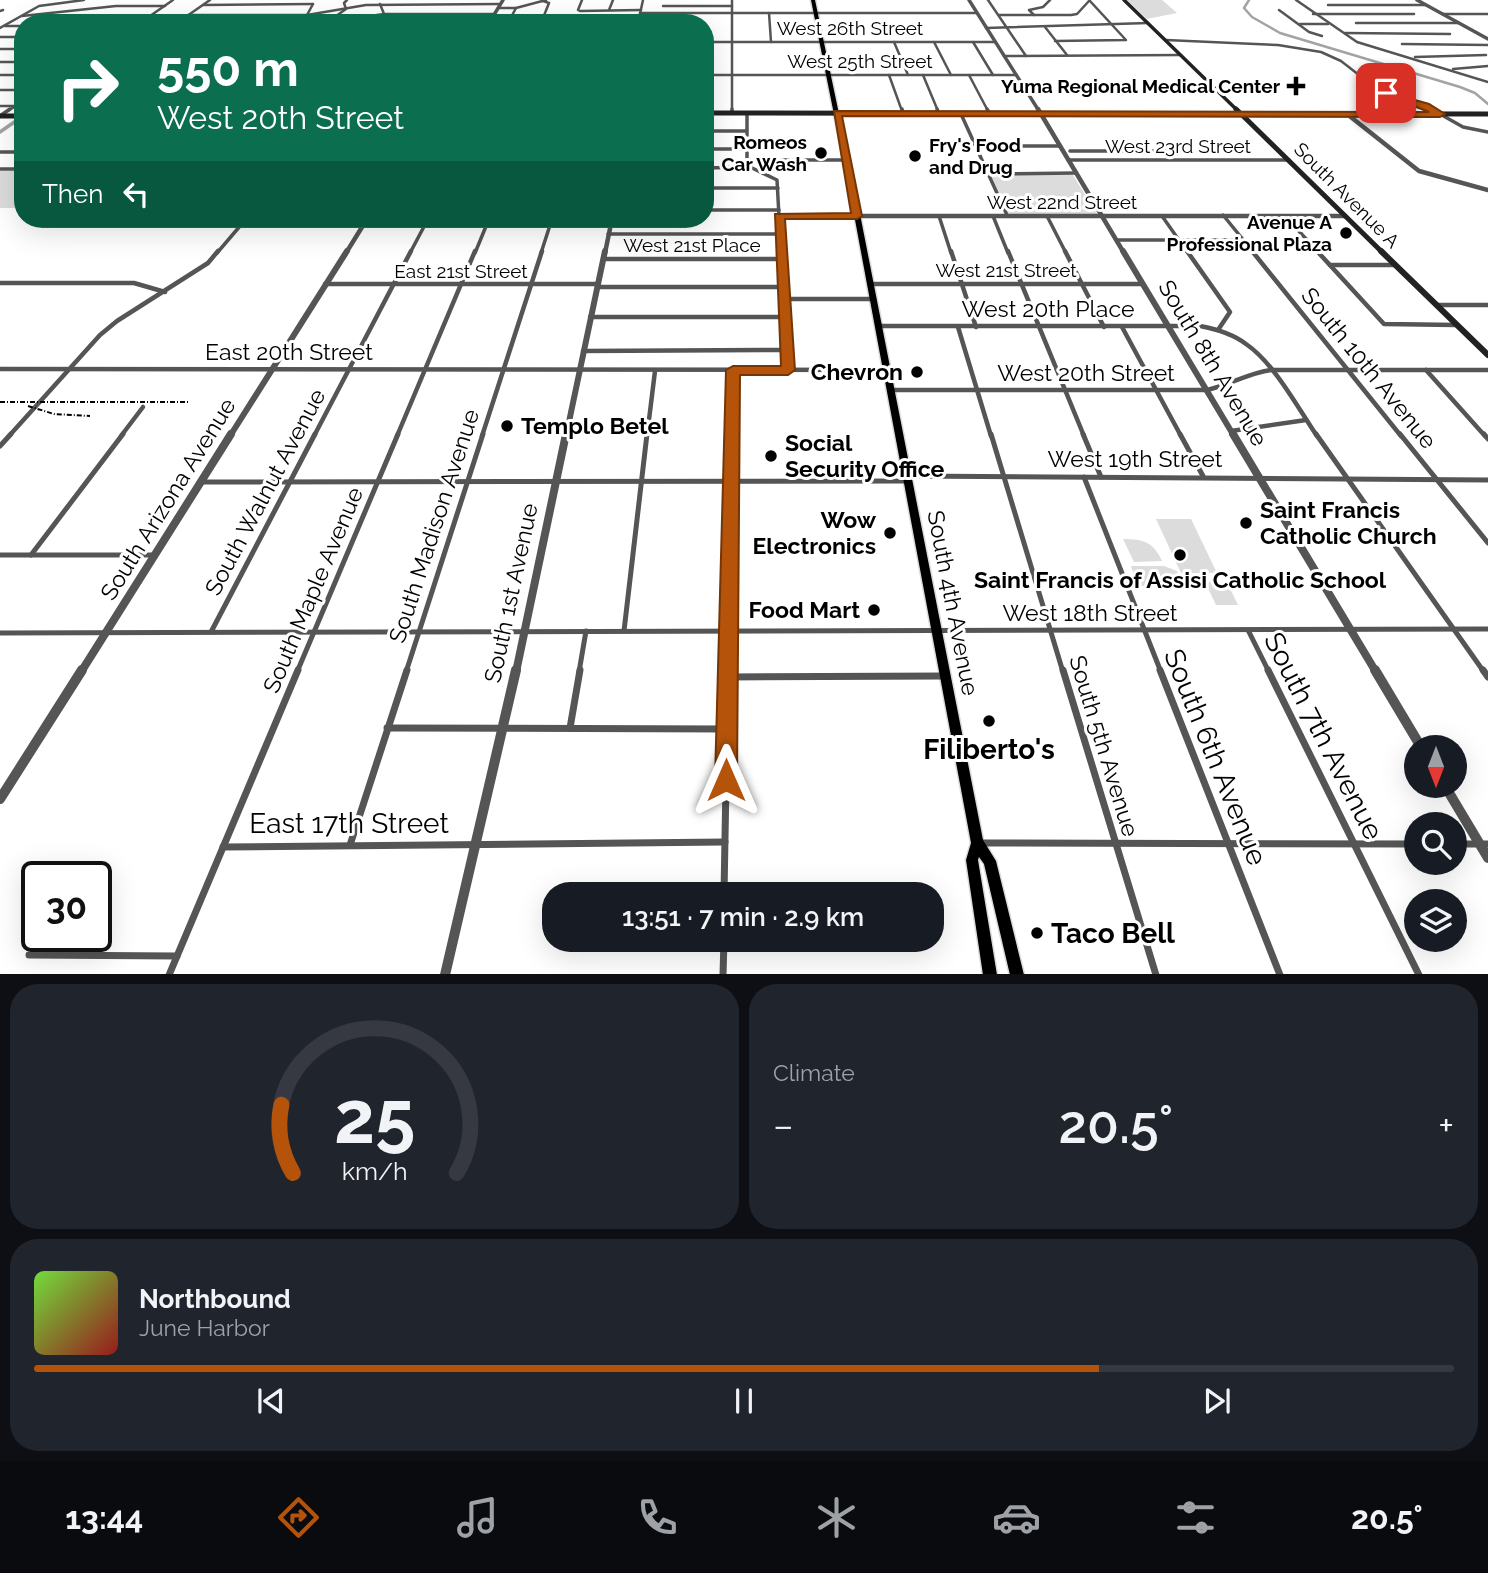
<!DOCTYPE html>
<meta charset="utf-8">
<style>
:root{--surface:#171b24;--page:#20242c;--text:#f1f3f6;--muted:#9ea1a6;--line:#363941;--accent:#b45309}
body{margin:0;font-family:Raleway,sans-serif;background:var(--page);color:var(--text);height:100vh;display:flex;flex-direction:column;font-size:26px;white-space:nowrap}
*{box-sizing:border-box;margin:0}
p{font-size:23px;color:var(--muted)}
.icon{flex:none;width:38px;height:38px;fill:none;stroke:currentColor;stroke-width:2;stroke-linecap:round;stroke-linejoin:round}
.map{position:relative;height:974px;overflow:hidden}
.details{display:flex;flex-direction:column;gap:10px;padding:10px;background:#0d0f14;flex:1}
.details>*{flex:none}
.hud{position:absolute;left:14px;top:14px;width:700px;height:214px;border-radius:28px;box-shadow:0 7px 28px #0002;background:#0b6e4f;color:#fff;overflow:hidden}
.needle{width:46px;rotate:180deg}
.fabs{position:absolute;left:1404px;top:735px;display:grid;gap:14px}
.fabs a{display:grid;place-items:center;width:63px;height:63px;border-radius:50%;background:var(--surface);box-shadow:0 7px 28px #0002;font-size:35px}
.speed{position:absolute;left:21px;top:861px;display:flex;gap:14px;font-size:35px;font-weight:700;text-align:center}
.speed>*{display:grid;place-content:center;width:91px;height:91px;border-radius:50%;background:var(--surface);box-shadow:0 7px 28px #0002;line-height:1}
.speed .limit{border:4px solid #111;border-radius:10px;background:#fff;color:#111}
.pin{position:absolute;display:grid;place-items:center;width:60px;height:60px;color:#fff;margin:-30px;border-radius:14px;box-shadow:0 4px 10px #0006}
.me{position:absolute;width:77px;margin:-38px;rotate:0deg;stroke-linejoin:round;filter:drop-shadow(0 0 5px #0008)}
.turn{display:flex;align-items:center;gap:24px;height:147px;padding:0 28px;font-size:32px}
.turn .icon{width:91px;height:91px;stroke-width:2.5}
.turn b{display:block;font-size:49px;line-height:60px}
.then{display:flex;align-items:center;height:66px;padding:0 28px;background:#0003;gap:14px;font-size:26px}
.big{font-size:52px;font-weight:600;line-height:1.1}
.details .card{flex:1;display:flex;flex-direction:column;justify-content:center;gap:10px;min-width:0;padding:0 24px;border-radius:28px;background:var(--page)}
.details .dial{align-items:center;gap:0}
.dial svg{height:182px;overflow:visible;fill:none;stroke:var(--line);stroke-width:7;stroke-linecap:round;text-anchor:middle}
.dial text{fill:var(--text);stroke:none}
.song{display:flex;align-items:center;gap:21px}
.cover{width:84px;height:84px;border-radius:10px;background:linear-gradient(135deg,hsl(100 70% 55%),hsl(0 70% 35%))}
.played{height:7px;border-radius:4px;background:linear-gradient(90deg,var(--accent) 75%,var(--line) 75%)}
.keys{display:flex;justify-content:space-around;direction:ltr}
.heat{display:flex;justify-content:space-between;align-items:center;font-size:38px;direction:ltr}
.details .tiles{flex:1;display:grid;gap:10px;grid-template-columns:1fr 1fr}
.card:last-child{grid-column:span 2}
.trip{position:absolute;left:542px;top:882px;width:402px;height:70px;border-radius:28px;background:var(--surface);box-shadow:0 7px 28px #0002;font-weight:600;line-height:70px;text-align:center}
.dock{display:flex;height:112px;justify-content:space-around;align-items:center;background:#090b0e;color:var(--muted)}
.dock .icon{width:49px;height:49px}
.dock .selected{color:var(--accent)}
.dock b{font-size:32px;color:var(--text)}
.map>svg:first-child{display:block}
</style>
<div class="map">
<svg width="1488" height="975" viewBox="0 0 1488 975">
<rect width="100%" height="100%" fill="#fff"/>
<g fill="#dcdcdc">
<polygon points="1127,0 1162,0 1177,13 1147,19"/>
<rect x="0" y="171" width="23" height="37"/>
<polygon points="991,175 1073,175 1097,214 1009,214"/>
<polygon points="1156,519 1191,519 1217,573 1181,573"/>
<path d="M1123,539C1144,539 1153,542 1162,561L1134,562Z"/>
<path d="M1131,566H1164L1177,571L1182,582C1169,586 1149,590 1137,584Z"/>
<polygon points="1205,582 1227,582 1238,605 1216,605"/>
</g>
<g fill="none" stroke-linecap="round" stroke-linejoin="round">
<polyline stroke="#a3a3a3" stroke-width="2.5" points="1249,0 1244,8 1252,17 1280,33 1460,87 1475,93 1488,104"/>
<polyline stroke="#a3a3a3" stroke-width="3.5" points="0,132 23,116"/>
<g stroke="#dbdbdb" stroke-width="3">
<polygon id="primary" points="811,0 815,0 859,209 983,840 996,861 1024,975 1010,975 984,864 979,857 978,860 997,975 983,975 966,860 971,843 853,209"/>
</g>
<g stroke="#555" stroke-width="2.5">
<polyline points="582,0 578,10 580,11 641,10"/>
<polyline points="732,0 732,111"/>
<polyline points="988,0 1026,56"/>
<polyline points="1296,0 1357,42 1488,82"/>
<polyline points="380,4 384,14 494,14"/>
<polyline points="203,5 313,4"/>
<polyline points="1328,5 1426,5"/>
<polyline points="663,6 732,6"/>
<polyline points="498,8 516,8 546,0"/>
<polyline points="609,10 613,0"/>
<polyline points="1279,10 1309,32 1322,36"/>
<polyline points="0,11 3,10"/>
<polyline points="640,13 977,13"/>
<polyline points="769,13 771,42"/>
<polyline points="1313,14 1414,14"/>
<polyline points="1442,14 1488,14"/>
<polyline points="188,15 307,15 366,5 500,4"/>
<polyline points="999,15 1071,15 1077,14 1089,1"/>
<polyline points="1034,15 1029,10 1043,7 1050,0"/>
<polyline points="22,16 116,6 165,6"/>
<polyline points="119,23 141,22"/>
<polyline points="140,23 173,0"/>
<polyline points="177,23 210,0"/>
<polyline points="296,23 307,15 313,4"/>
<polyline points="326,23 346,9 344,3 347,0"/>
<polyline points="361,23 370,16 384,14"/>
<polyline points="508,23 516,8"/>
<polyline points="541,23 549,3 543,1"/>
<polyline points="638,23 643,0"/>
<polyline points="1356,23 1459,23"/>
<polyline points="1300,24 1328,24"/>
<polyline points="5,26 23,26"/>
<polyline points="1045,27 1067,55"/>
<polyline points="0,28 39,6 84,0"/>
<polyline points="986,28 1148,23"/>
<polyline points="1345,33 1450,34"/>
<polyline points="0,37 23,37"/>
<polyline points="1166,40 1278,45 1321,52 1341,61 1377,89 1433,111"/>
<polyline points="1055,41 1126,40 1089,0"/>
<polyline points="705,42 995,42"/>
<polyline points="894,42 908,75"/>
<polyline points="934,42 951,75"/>
<polyline points="973,42 993,75"/>
<polyline points="1402,44 1488,45"/>
<polyline points="0,49 23,49"/>
<polyline points="1004,56 1181,55"/>
<polyline points="1415,57 1486,55"/>
<polyline points="0,62 23,62"/>
<polyline points="1453,69 1488,66"/>
<polyline points="0,75 23,75"/>
<polyline points="705,75 1016,75"/>
<polyline points="889,75 902,111"/>
<polyline points="923,75 938,111"/>
<polyline points="969,75 988,111"/>
<polyline points="0,90 23,90"/>
<polyline points="0,106 15,106"/>
<polyline points="8,111 23,101"/>
</g>
<g stroke="#555" stroke-width="3.5">
<polyline points="732,109 732,113"/>
<polyline points="902,109 903,113"/>
<polyline points="937,109 939,114"/>
<polyline points="987,109 990,114"/>
<polyline points="1429,109 1436,112"/>
<polyline points="747,113 747,162"/>
<polyline points="961,114 1007,215"/>
<polyline points="1440,114 1463,127 1488,132"/>
<polyline points="0,116 10,109"/>
<polyline points="705,131 746,131"/>
<polyline points="976,146 1060,146"/>
<polyline points="705,149 747,149"/>
<polyline points="1070,151 1167,151"/>
<polyline points="0,152 23,152"/>
<polyline points="747,160 846,160"/>
<polyline points="1068,160 1289,160"/>
<polyline points="750,167 777,180 781,253"/>
<polyline points="705,168 750,167"/>
<polyline points="0,169 23,169"/>
<polyline points="988,174 1076,173"/>
<polyline points="705,188 778,188"/>
<polyline points="705,210 779,210"/>
<polyline points="1223,215 1254,253"/>
<polyline points="779,216 857,216"/>
<polyline points="939,216 951,253"/>
<polyline points="993,216 1008,253"/>
<polyline points="1047,216 1066,253"/>
<polyline points="1162,216 1188,253"/>
<polyline points="1285,216 1319,253"/>
<polyline points="608,234 780,234"/>
<polyline points="1116,240 1242,240"/>
<polyline points="217,253 246,219"/>
<polyline points="410,253 428,219"/>
<polyline points="475,253 489,219"/>
<polyline points="541,253 552,219"/>
</g>
<g stroke="#555" stroke-width="4.5">
<polyline points="781,251 788,370"/>
<polyline points="951,251 976,327"/>
<polyline points="1008,251 1084,436"/>
<polyline points="1065,251 1104,327"/>
<polyline points="1187,251 1230,312 1218,330"/>
<polyline points="1252,251 1401,436"/>
<polyline points="1317,251 1384,324 1456,325"/>
<polyline points="603,259 782,259"/>
<polyline points="1330,265 1396,265"/>
<polyline points="0,283 134,283 165,292"/>
<polyline points="325,284 597,284"/>
<polyline points="870,284 1142,284"/>
<polyline points="597,287 783,287"/>
<polyline points="784,299 873,299"/>
<polyline points="1436,305 1488,305"/>
<polyline points="590,317 785,317"/>
<path d="M878,326H1200C1216,329 1233,334 1246,344C1274,363 1298,408 1317,436"/>
<polyline points="958,327 991,436"/>
<polyline points="1122,327 1181,436"/>
<polyline points="583,351 787,350"/>
<polyline points="0,369 886,370"/>
<polyline points="1426,370 1485,436"/>
<path d="M891,390H1207C1230,385 1248,373 1271,370H1488"/>
<polyline points="1231,431 1306,420"/>
<polyline points="9,436 100,335 117,321 208,263 218,251"/>
<polyline points="121,436 143,407"/>
<polyline points="314,436 411,251"/>
<polyline points="397,436 475,251"/>
<polyline points="482,436 542,251"/>
<polyline points="647,436 655,371"/>
<polyline points="732,436 733,370"/>
</g>
<g stroke="#555" stroke-width="5">
<polyline points="991,434 1063,672"/>
<polyline points="1083,434 1101,477"/>
<polyline points="1180,434 1203,476"/>
<polyline points="1316,434 1484,672"/>
<polyline points="1400,434 1488,543"/>
<polyline points="1484,434 1488,439"/>
<polyline points="0,446 11,434"/>
<polyline points="907,476 1488,480"/>
<polyline points="1084,477 1161,672"/>
<polyline points="202,482 908,481"/>
<polyline points="0,555 155,555"/>
<polyline points="31,555 123,434"/>
<polyline points="1248,630 1269,672"/>
<polyline points="624,631 647,434"/>
<polyline points="211,632 315,434"/>
<polyline points="0,633 1488,629"/>
<polyline points="297,672 398,434"/>
<polyline points="406,672 483,434"/>
<polyline points="579,672 586,631"/>
<polyline points="728,672 732,434"/>
</g>
<g stroke="#555" stroke-width="7">
<polyline points="1063,670 1156,975"/>
<polyline points="1160,670 1280,975"/>
<polyline points="1268,670 1419,975"/>
<polyline points="1483,670 1488,677"/>
<polyline points="728,677 945,676"/>
<polyline points="387,728 726,729"/>
<polyline points="570,728 580,670"/>
<polyline points="980,843 1416,844"/>
<polyline points="1454,844 1488,844"/>
<polyline points="350,845 407,670"/>
<polyline points="223,847 725,842"/>
<polyline points="724,894 728,670"/>
<polyline points="29,955 177,956"/>
<polyline points="169,975 298,670"/>
<polyline points="723,975 724,940"/>
</g>
<g stroke="#555" stroke-width="3.5">
<polyline points="969,0 1039,111"/>
<polyline points="1417,0 1488,39"/>
<polyline points="489,23 503,0"/>
</g>
<g stroke="#555" stroke-width="4.5">
<polyline points="1038,109 1124,253"/>
<polyline points="1347,114 1419,171 1488,190"/>
<polyline points="857,216 1345,216"/>
<polyline points="346,253 367,219"/>
<polyline points="605,253 612,219"/>
</g>
<g stroke="#555" stroke-width="6">
<polyline points="1123,251 1234,436"/>
<polyline points="230,436 347,251"/>
<polyline points="566,436 605,251"/>
</g>
<g stroke="#555" stroke-width="8">
<polyline points="1233,434 1376,672"/>
<polyline points="81,672 231,434"/>
<polyline points="516,672 566,434"/>
</g>
<g stroke="#555" stroke-width="10">
<polyline points="1375,670 1421,747"/>
<polyline points="1445,786 1488,858"/>
<polyline points="0,799 82,670"/>
<polyline points="445,975 516,670"/>
</g>
<polyline stroke="#222" stroke-width="3.5" points="1124,0 1238,111"/>
<g stroke="#222" stroke-width="5">
<polyline points="1236,109 1383,253"/>
<polyline points="705,113 1488,114"/>
<polyline points="0,116 23,116"/>
</g>
<polyline stroke="#222" stroke-width="6" points="1381,251 1488,355"/>
<use href="#primary" fill="#000" fill-rule="evenodd"/>
<g stroke="#000" stroke-width="2" stroke-dasharray="5 2 1 2" stroke-linecap="butt">
<polyline points="0,402 189,402"/>
<polyline points="28,406 54,414 90,416"/>
</g>
</g>
<polygon fill="#b45309" stroke="#753606" stroke-width="2" points="1383,91 1429,104 1445,114 1440,117 842,116 862,216 857,219 785,219 795,370 788,375 740,375 737,780 733,788 726,791 718,788 715,780 726,370 733,366 781,366 775,214 851,213 834,111 1429,112 1383,94"/>
<g fill="#000" stroke="#fff" stroke-width="2.5">
<path d="M1292.5 75.5h7v7h7v7h-7v7h-7v-7h-7v-7h7z"/>
<circle cx="821" cy="153" r="7"/>
<circle cx="915" cy="156" r="7"/>
<circle cx="1346" cy="233" r="7"/>
<circle cx="917" cy="372" r="7"/>
<circle cx="507" cy="426" r="7"/>
<circle cx="771" cy="456" r="7"/>
<circle cx="1246" cy="523" r="7"/>
<circle cx="890" cy="533" r="7"/>
<circle cx="1180" cy="555" r="7"/>
<circle cx="874" cy="610" r="7"/>
<circle cx="989" cy="721" r="7"/>
<circle cx="1037" cy="933" r="7"/>
</g>
<g text-anchor="middle" stroke-width="6" stroke-linejoin="round" paint-order="stroke">
<g font-size="19" fill="#000" stroke="#fff">
<text x="850" y="35">West 26th Street</text>
<text x="860" y="68">West 25th Street</text>
<text x="1178" y="153">West 23rd Street</text>
<text transform="translate(1347 195) rotate(45)" y="7">South Avenue A</text>
<text x="1062" y="209">West 22nd Street</text>
<text x="692" y="252">West 21st Place</text>
<text x="1006" y="277">West 21st Street</text>
<text x="461" y="278">East 21st Street</text>
</g>
<g font-size="19" font-weight="bold" fill="#000" stroke="#fff" text-anchor="end">
<text x="1280" y="93">Yuma Regional Medical Center</text>
<text x="807" y="149">Romeos<tspan x="807" dy="22">Car Wash</tspan></text>
<text x="929" y="152" text-anchor="start">Fry's Food<tspan x="929" dy="22">and Drug</tspan></text>
<text x="1332" y="229">Avenue A<tspan x="1332" dy="22">Professional Plaza</tspan></text>
</g>
<g font-size="23" fill="#000" stroke="#fff">
<text x="1048" y="317">West 20th Place</text>
<text x="289" y="360">East 20th Street</text>
<text transform="translate(1213 363) rotate(59)" y="8">South 8th Avenue</text>
<text transform="translate(1369 368) rotate(51)" y="8">South 10th Avenue</text>
<text x="1086" y="381">West 20th Street</text>
<text x="1135" y="467">West 19th Street</text>
<text transform="translate(265 492) rotate(-62)" y="8">South Walnut Avenue</text>
<text transform="translate(168 499) rotate(-58)" y="8">South Arizona Avenue</text>
<text transform="translate(434 526) rotate(-72)" y="8">South Madison Avenue</text>
<text transform="translate(313 590) rotate(-67)" y="8">South Maple Avenue</text>
<text transform="translate(511 593) rotate(-78)" y="8">South 1st Avenue</text>
<text transform="translate(953 603) rotate(79)" y="8">South 4th Avenue</text>
<text x="1090" y="621">West 18th Street</text>
<text transform="translate(1104 746) rotate(73)" y="8">South 5th Avenue</text>
</g>
<g font-size="23" font-weight="bold" fill="#000" stroke="#fff" text-anchor="end">
<text x="903" y="380">Chevron</text>
<text x="521" y="434" text-anchor="start">Templo Betel</text>
<text x="785" y="451" text-anchor="start">Social<tspan x="785" dy="26">Security Office</tspan></text>
<text x="1260" y="518" text-anchor="start">Saint Francis<tspan x="1260" dy="26">Catholic Church</tspan></text>
<text x="876" y="528">Wow<tspan x="876" dy="26">Electronics</tspan></text>
<text x="1180" y="588" text-anchor="middle">Saint Francis of Assisi Catholic School</text>
<text x="860" y="618">Food Mart</text>
</g>
<g font-size="28" fill="#000" stroke="#fff">
<text transform="translate(1324 736) rotate(63)" y="10">South 7th Avenue</text>
<text transform="translate(1216 757) rotate(68)" y="10">South 6th Avenue</text>
<text x="349" y="833">East 17th Street</text>
</g>
<g font-size="28" font-weight="bold" fill="#000" stroke="#fff">
<text x="989" y="759">Filiberto's</text>
<text x="1051" y="943" text-anchor="start">Taco Bell</text>
</g>
</g>
</svg>
<div class="fabs">
<a><svg class="needle" viewBox="-14 -14 28 28"><path d="M0-13l5 13h-10z" fill="#e53935"/><path d="M0 13l5-13h-10z" fill="#9ea1a6"/></svg></a>
<a><svg class="icon" aria-label="search" viewBox="0 0 24 24"><circle cx="10" cy="10" r="6"/><path d="M15 15l6 6"/></svg></a>
<a><svg class="icon" aria-label="layers" viewBox="0 0 24 24"><path d="M12 4l9 5-9 5-9-5zM3 14l9 5 9-5"/></svg></a>
</div>
<div class="speed"><div class="limit">30</div></div>
<div class="pin" style="left:1386px;top:93px;background:#d93025"><svg class="icon" aria-label="arrive" viewBox="0 0 24 24"><path d="M6 21V4h12l-3 4 3 4H6"/></svg></div>
<svg class="me" style="left:726px;top:780px" viewBox="-20 -20 40 40"><path d="M0-17L14 15 0 8-14 15z" fill="#b45309" stroke="#fff" stroke-width="4"/></svg>
<div class="trip">13:51 · 7 min · 2.9 km</div>
<div class="hud">
<div class="turn"><svg class="icon" aria-label="right" viewBox="0 0 24 24"><path d="M7 20v-9h11M14 6l5 5-5 5"/></svg><div><b>550 m</b>West 20th Street</div></div>
<div class="then">Then<svg class="icon" aria-label="left" viewBox="0 0 24 24"><path d="M17 20v-9H6M10 6l-5 5 5 5"/></svg></div>
</div>
</div>
<section class="details">
<div class="tiles">
<div class="card dial"><svg viewBox="0 0 100 80">
<path d="M14 69A42 42 0 1 1 86 69"/>
<path d="M14 69A42 42 0 0 1 9 39" stroke="#b45309"/>
<text x="50" y="56" font-size="32" font-weight="700">25</text>
<text x="50" y="72" font-size="11">km/h</text>
</svg></div>
<div class="card"><p>Climate</p>
<div class="heat"><a>−</a><b class="big">20.5°</b><a>+</a></div>
</div>
<div class="card">
<div class="song"><i class="cover"></i><div><b>Northbound</b><p>June Harbor</p></div></div>
<div class="played"></div>
<div class="keys"><svg class="icon" aria-label="previous" viewBox="0 0 24 24"><path d="M18 5L8 12l10 7zM5 5v14"/></svg><svg class="icon" aria-label="pause" viewBox="0 0 24 24"><path d="M8 5v14M16 5v14"/></svg><svg class="icon" aria-label="next" viewBox="0 0 24 24"><path d="M6 5l10 7-10 7zM19 5v14"/></svg></div>
</div>
</div>
</section>
<nav class="dock">
<b>13:44</b>
<svg class="icon selected" aria-label="directions" viewBox="0 0 24 24"><path d="M12 3l9 9-9 9-9-9zM9 14v-3h6M13 9l2 2-2 2"/></svg>
<svg class="icon" aria-label="music" viewBox="0 0 24 24"><path d="M9 18V5l10-2v13"/><circle cx="6" cy="18" r="3"/><circle cx="16" cy="16" r="3"/></svg>
<svg class="icon" aria-label="phone" viewBox="0 0 24 24"><path d="M5 4h4l2 5-3 2q2 4 5 5l2-3 5 2v4C11 20 4 13 5 4z"/></svg>
<svg class="icon" aria-label="climate" viewBox="0 0 24 24"><path d="M12 3v18M4 7l16 10M4 17L20 7"/></svg>
<svg class="icon" aria-label="car" viewBox="0 0 24 24"><path d="M5 17H2v-5l4-1 3-4h7l3 4 3 1v5h-3M9 17h6M6 11h13"/><circle cx="7" cy="17" r="2"/><circle cx="17" cy="17" r="2"/></svg>
<svg class="icon" aria-label="filters" viewBox="0 0 24 24"><path d="M4 7h16M4 17h16"/><circle cx="9" cy="7" r="2"/><circle cx="15" cy="17" r="2"/></svg>
<b>20.5°</b>
</nav>
